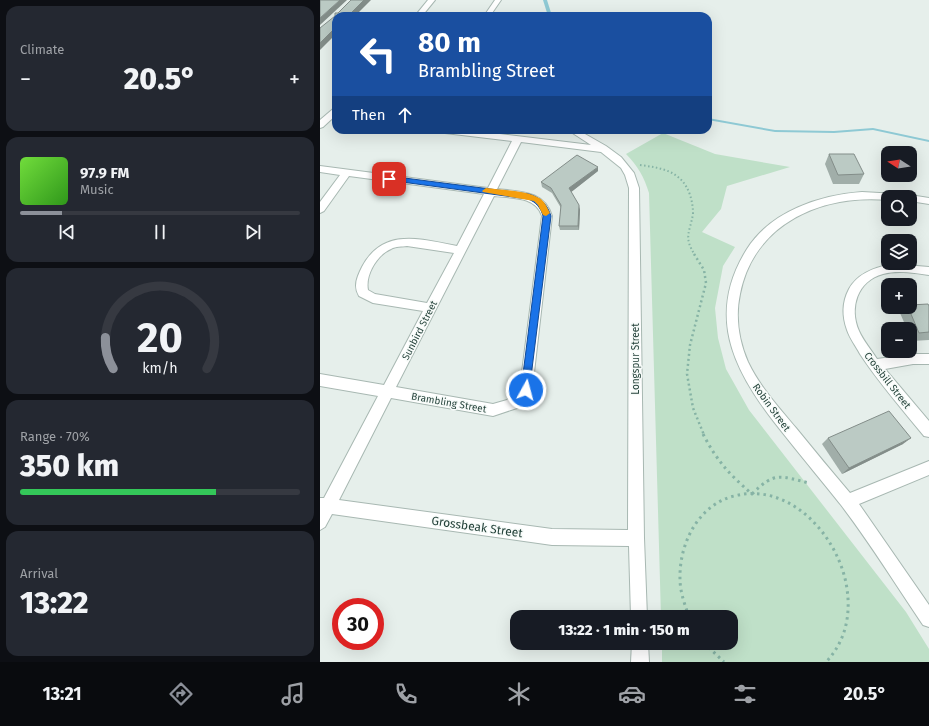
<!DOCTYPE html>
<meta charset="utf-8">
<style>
:root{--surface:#171b24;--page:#242831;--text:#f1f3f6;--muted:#9ea1a6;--line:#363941;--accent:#8c9099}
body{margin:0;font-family:"Fira Sans",sans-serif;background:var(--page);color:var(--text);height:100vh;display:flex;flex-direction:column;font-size:15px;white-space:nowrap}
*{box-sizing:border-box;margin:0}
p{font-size:13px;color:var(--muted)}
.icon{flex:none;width:22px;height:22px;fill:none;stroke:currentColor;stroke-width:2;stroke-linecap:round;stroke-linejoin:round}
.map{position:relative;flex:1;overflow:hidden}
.panel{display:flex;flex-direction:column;gap:6px;padding:6px;background:#0d0f14;width:320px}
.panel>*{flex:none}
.guide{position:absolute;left:12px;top:12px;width:380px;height:122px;border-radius:12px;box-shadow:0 4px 16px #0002;background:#1a4fa0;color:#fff;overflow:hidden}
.needle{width:26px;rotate:282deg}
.fabs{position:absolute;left:561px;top:146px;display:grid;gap:8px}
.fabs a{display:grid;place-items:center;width:36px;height:36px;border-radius:8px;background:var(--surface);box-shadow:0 4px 16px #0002;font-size:20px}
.speed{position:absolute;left:12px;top:598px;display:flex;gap:8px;font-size:20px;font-weight:700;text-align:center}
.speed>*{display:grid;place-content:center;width:52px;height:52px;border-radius:50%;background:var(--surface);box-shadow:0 4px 16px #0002;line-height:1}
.speed .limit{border:6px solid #d22;background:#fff;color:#111}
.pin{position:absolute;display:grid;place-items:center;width:34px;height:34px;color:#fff;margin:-17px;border-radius:8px;box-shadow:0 2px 6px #0006}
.me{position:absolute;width:44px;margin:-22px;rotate:7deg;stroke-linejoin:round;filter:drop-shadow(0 0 3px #0008)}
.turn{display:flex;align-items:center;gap:14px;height:84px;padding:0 20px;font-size:18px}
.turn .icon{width:52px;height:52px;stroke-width:2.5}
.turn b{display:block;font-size:28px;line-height:34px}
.then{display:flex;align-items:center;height:38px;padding:0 20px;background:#0003;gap:8px;font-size:15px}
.big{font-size:30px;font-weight:800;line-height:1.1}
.panel .tile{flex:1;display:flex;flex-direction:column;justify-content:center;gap:6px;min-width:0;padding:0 14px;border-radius:12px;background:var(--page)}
.panel .dial{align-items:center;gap:0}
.dial svg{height:104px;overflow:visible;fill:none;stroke:var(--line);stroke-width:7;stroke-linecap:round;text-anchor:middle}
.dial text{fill:var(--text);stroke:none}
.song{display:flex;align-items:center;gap:12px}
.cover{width:48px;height:48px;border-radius:6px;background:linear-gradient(135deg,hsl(100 70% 55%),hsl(110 70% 35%))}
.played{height:4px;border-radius:2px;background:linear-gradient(90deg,var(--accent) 15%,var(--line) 15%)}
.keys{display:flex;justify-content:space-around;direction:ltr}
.heat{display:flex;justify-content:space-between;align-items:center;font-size:22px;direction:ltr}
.charge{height:6px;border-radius:3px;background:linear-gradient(90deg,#34c759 70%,var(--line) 0)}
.trip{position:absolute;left:190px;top:610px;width:228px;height:40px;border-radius:12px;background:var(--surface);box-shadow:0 4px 16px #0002;font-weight:800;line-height:40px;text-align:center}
.menu{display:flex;height:64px;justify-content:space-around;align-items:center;background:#090b0e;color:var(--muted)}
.menu .icon{width:28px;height:28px}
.menu .active{color:var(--accent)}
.menu b{font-size:18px;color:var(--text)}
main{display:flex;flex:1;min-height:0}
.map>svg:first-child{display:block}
</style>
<main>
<section class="panel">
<div class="tile"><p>Climate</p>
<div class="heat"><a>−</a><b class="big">20.5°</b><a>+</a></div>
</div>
<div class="tile">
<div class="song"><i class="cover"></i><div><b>97.9 FM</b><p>Music</p></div></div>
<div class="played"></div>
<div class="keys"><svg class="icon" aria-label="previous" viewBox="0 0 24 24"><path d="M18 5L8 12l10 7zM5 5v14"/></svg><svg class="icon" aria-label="pause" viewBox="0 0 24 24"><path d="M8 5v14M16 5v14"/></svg><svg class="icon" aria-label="next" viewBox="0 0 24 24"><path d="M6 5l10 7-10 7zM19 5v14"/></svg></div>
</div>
<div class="tile dial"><svg viewBox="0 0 100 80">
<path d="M14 69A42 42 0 1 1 86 69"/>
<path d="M14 69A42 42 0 0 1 8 45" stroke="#8c9099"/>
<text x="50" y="56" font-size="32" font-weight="700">20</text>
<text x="50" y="72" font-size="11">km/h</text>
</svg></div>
<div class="tile"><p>Range · 70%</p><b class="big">350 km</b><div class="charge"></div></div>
<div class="tile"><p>Arrival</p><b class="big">13:22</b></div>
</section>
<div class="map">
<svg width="609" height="662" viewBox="0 0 609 662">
<rect width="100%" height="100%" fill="#e6efeb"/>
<path fill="#bfe0c8" d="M343,133L395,154L470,167L407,186L401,209L382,232L415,247L403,266L395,308L398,338L406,369L429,410L586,612L609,649V662H342V643H411V617H341L329,193C324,177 318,166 306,154Z"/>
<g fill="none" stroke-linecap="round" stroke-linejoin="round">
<g fill="#8ec9d4" fill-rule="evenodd">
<polygon points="223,0 227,0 232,16 228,16"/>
<polygon points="388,118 455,130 514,131 553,128 609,140 609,142 553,130 514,133 455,132 388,120"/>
</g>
<g stroke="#a8b8b2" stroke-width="2">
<g id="street">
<polygon points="108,0 115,0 102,16 95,16"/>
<polygon points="175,0 181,0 170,16 164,16"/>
<polygon points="16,108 16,115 3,127 0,128 0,120 13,109"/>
<path d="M121,130H147L271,145L248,130H258L286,146L301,157L314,173L319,188L324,538L327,617H311L309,546L232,545L12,514L5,527L0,530V498H4L58,396L0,386V374L64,385L103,311L53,303L39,296C33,286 37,277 42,267C63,227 101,239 137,246L164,194L29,176L4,211L0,213V202L20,175L0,172V166L168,188L192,141L125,133ZM201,142L281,152L301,168L305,175L309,188L308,530L232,529L19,500L71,398L173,416L197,408L208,399L212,390L232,216C224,190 200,192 177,189ZM174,196C191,198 216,196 222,216L200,388L187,400L173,404L76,387ZM87,246L134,253L107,303L55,294L48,290C45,275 57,255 71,249C76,246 82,247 87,246Z"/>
<path d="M542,192L577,194L582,197H568V200C502,194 434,223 420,294C415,317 419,341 428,362C440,387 459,408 476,428C494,450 512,472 530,493L609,461V475L539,504L609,605V627L603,625C576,585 550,543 521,505C503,482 484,460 466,437C419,379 382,321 427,249C451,211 500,195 542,192Z"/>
<polygon points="590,195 609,198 609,204 590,201 590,197 586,197"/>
<path d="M573,264L609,267V275C594,273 578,270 563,274C537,281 529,308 539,331C543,340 551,350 557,359L593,354H609V364H593L565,369L609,421V437L604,436C582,409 559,383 540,354C536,346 530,339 527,330C522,316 522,302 529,289C538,273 555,267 573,264Z"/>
<polygon points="312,643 328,643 329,662 311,662"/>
</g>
</g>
<path stroke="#86b3a5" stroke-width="2" stroke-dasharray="1.5 2.5" stroke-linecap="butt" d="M320,165C342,168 362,171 370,195C372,201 373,207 373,214C370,232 363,237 375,255"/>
<polyline stroke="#86b3a5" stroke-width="2.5" stroke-dasharray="2 3" stroke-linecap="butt" points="374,254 384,270 386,283 370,345 367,374 373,408 384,435"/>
<g stroke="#86b3a5" stroke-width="3" stroke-dasharray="2.5 4" stroke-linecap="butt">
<path d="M383,434C397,461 409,474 432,494C455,471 460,476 489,483"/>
<path d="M369,617C365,605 360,592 360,579C359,544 378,505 414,496C471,481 520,538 527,589C531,616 525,642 506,662"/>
<polyline points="384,643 404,662"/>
</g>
<use href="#street" fill="#fff" fill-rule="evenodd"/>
</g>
<g fill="#a1aea9">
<polygon points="509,154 544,174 539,184 513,184 505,164"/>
<polygon points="278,171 251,192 260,210 259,230 240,230 239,226 241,208 232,193 222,187 221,182"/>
<polygon points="609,306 609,340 592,341 590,336 590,329 587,329 580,313 585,307"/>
<polygon points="508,438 583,444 522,474 502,444"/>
</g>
<g fill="#838d89">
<polygon points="20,0 27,0 0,25 0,18"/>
<polygon points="44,0 51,0 35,16 28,16"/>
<polygon points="16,27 16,34 0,50 0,43"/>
<polygon points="278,167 278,171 250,193 249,188"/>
<polygon points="259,205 260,210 259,230 258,226"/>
<polygon points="591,438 583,444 522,474 529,468"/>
</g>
<g fill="#bbcac4" stroke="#838d89">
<polygon points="0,0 20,0 0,18"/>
<polygon points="31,0 44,0 28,16 16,16 16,27 0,43 0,28 15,16 15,13 18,13"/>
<polygon points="509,154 534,154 544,174 518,175"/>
<polygon points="257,155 278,167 249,188 259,205 258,226 239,226 241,205 231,188 221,182"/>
<polygon points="608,304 609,306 609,332 599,333 588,307 590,307 590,305"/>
<polygon points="569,411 591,438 529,468 508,438"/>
</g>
<path fill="#1a73e8" stroke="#114b97" d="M69,176L209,194C221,198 227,204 231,216L209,393L206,394L202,393L201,390L223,216C221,208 216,202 208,199L67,180V177Z"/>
<path fill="#f59e0b" d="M166,188C180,190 206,190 219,198C225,201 227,208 230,213L226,216L223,215L218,205L214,201L163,192L162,191Z"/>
<g text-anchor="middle" stroke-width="3" stroke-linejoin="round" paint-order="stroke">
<g font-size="10" fill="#24423a" stroke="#f7fbf9">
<text transform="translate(99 330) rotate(-63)" y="4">Sunbird Street</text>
<text transform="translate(315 359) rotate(-90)" y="4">Longspur Street</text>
<text transform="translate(568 380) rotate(52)" y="4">Crossbill Street</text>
<text transform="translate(129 402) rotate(10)" y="4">Brambling Street</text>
<text transform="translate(452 407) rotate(54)" y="4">Robin Street</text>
</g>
<g font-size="12" fill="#24423a" stroke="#f7fbf9">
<text transform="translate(157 527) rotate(8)" y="4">Grossbeak Street</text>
</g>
</g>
</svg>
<div class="fabs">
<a><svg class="needle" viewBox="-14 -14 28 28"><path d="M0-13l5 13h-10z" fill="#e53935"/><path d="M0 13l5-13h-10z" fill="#9ea1a6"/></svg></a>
<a><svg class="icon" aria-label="search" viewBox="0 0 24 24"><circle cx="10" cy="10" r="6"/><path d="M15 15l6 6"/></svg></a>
<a><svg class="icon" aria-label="layers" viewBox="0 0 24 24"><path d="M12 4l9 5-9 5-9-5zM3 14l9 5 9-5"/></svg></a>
<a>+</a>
<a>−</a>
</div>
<div class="speed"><div class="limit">30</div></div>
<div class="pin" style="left:69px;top:179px;background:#d93025"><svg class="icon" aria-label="arrive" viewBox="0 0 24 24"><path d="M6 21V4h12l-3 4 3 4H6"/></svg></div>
<svg class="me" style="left:206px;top:390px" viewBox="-20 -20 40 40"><circle r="17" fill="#1a73e8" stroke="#fff" stroke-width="3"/><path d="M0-11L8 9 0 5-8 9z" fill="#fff"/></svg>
<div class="trip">13:22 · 1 min · 150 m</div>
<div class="guide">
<div class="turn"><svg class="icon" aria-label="left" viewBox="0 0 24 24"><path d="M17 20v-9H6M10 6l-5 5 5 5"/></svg><div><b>80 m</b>Brambling Street</div></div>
<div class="then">Then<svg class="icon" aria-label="ahead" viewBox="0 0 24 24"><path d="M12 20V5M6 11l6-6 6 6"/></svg></div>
</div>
</div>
</main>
<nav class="menu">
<b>13:21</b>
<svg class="icon active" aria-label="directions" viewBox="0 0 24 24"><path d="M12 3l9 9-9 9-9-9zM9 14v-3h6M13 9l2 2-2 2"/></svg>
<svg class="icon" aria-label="music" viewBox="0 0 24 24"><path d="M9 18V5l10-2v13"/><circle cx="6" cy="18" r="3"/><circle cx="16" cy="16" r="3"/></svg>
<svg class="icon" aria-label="phone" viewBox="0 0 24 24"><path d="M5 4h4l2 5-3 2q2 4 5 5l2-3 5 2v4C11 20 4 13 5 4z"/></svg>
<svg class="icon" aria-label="climate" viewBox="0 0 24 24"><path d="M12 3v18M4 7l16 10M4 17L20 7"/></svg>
<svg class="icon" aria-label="car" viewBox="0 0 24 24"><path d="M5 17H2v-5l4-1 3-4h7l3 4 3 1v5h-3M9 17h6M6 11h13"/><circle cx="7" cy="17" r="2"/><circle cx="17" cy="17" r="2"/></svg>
<svg class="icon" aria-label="filters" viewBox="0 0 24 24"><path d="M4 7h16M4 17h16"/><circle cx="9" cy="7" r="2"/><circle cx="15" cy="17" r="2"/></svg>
<b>20.5°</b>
</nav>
